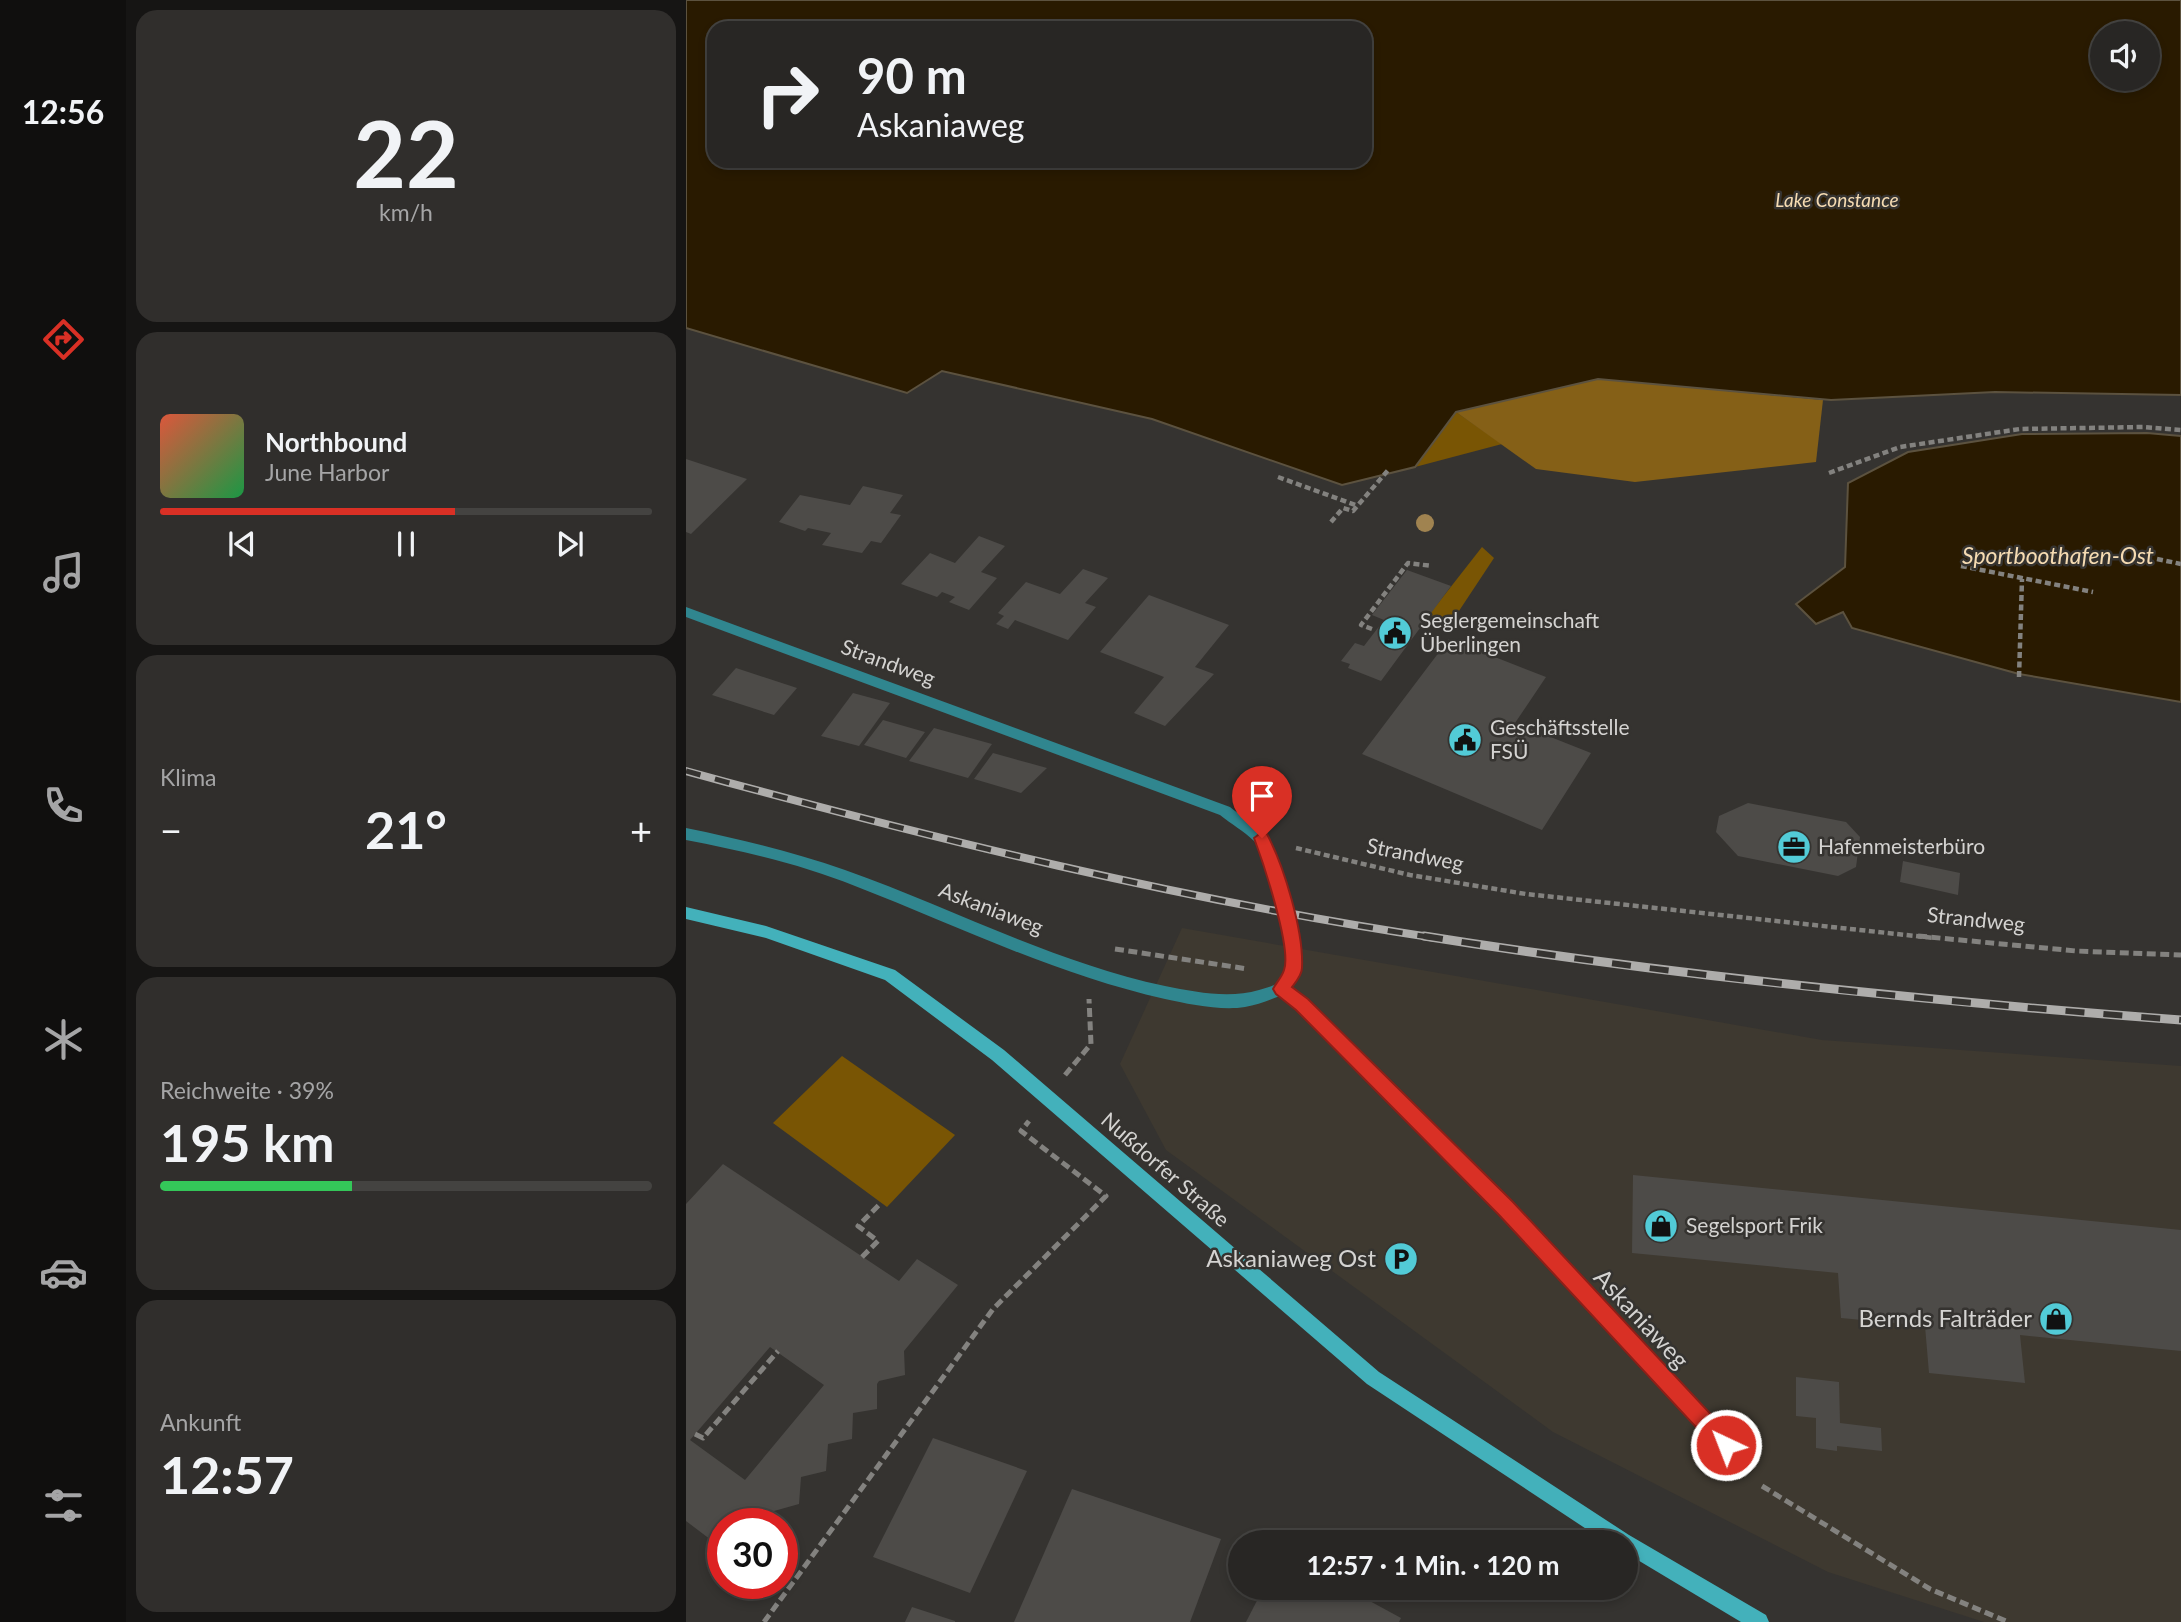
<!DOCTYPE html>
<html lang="de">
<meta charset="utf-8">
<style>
:root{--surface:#282624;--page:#302e2c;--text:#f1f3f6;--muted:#a5a5a6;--line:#444341;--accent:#d93025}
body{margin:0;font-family:Lato,sans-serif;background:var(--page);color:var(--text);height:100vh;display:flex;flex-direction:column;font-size:26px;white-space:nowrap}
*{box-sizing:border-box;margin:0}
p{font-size:23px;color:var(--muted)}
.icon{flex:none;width:38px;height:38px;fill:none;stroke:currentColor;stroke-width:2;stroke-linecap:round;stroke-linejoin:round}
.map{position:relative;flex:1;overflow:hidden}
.sheet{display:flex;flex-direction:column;gap:10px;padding:10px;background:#161514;width:560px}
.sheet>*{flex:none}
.hud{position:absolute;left:21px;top:21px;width:665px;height:147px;border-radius:21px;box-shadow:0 4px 10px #0003,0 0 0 2px var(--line);background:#282624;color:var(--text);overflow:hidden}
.tools{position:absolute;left:1404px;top:21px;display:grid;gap:14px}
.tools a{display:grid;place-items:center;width:70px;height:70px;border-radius:50%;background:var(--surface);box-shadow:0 4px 10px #0003,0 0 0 2px var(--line);font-size:35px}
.speed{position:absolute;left:21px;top:1508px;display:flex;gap:14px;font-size:35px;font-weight:700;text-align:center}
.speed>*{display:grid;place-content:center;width:91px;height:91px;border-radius:50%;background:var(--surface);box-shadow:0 4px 10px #0003,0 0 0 2px var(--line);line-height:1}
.speed .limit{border:10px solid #d22;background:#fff;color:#111}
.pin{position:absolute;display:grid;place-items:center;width:60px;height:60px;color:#fff;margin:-72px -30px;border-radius:50% 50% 50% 0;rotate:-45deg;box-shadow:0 0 7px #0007}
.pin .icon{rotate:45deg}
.me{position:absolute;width:77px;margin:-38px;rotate:317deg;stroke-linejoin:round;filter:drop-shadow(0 0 5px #0008)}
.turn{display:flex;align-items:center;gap:24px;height:147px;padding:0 35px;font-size:32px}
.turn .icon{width:91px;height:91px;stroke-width:2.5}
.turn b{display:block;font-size:49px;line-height:60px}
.big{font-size:52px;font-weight:700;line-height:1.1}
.sheet .tile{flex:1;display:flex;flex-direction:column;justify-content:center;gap:10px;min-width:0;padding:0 24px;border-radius:21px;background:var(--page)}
.sheet .dial{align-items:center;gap:0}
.dial b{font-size:91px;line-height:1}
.song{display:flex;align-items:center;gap:21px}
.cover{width:84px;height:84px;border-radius:10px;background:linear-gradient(135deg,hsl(10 70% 55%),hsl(140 70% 35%))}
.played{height:7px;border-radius:4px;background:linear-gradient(90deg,var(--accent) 60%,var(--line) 60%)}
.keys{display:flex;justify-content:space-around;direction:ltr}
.heat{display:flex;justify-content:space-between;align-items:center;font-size:38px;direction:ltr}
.charge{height:10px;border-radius:5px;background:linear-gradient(90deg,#34c759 39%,var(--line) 0)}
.trip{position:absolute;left:542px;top:1530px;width:410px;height:70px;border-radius:35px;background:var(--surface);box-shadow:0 4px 10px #0003,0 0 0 2px var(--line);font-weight:700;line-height:70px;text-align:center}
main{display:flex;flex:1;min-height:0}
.tab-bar{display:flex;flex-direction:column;width:126px;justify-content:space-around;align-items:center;background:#100f0e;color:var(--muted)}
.tab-bar .icon{width:49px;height:49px}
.tab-bar .on{color:var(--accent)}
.tab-bar b{font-size:32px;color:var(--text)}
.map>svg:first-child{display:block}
</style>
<main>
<nav class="tab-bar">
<b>12:56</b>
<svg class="icon on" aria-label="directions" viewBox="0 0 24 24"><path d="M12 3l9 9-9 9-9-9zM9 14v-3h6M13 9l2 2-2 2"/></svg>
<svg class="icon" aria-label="music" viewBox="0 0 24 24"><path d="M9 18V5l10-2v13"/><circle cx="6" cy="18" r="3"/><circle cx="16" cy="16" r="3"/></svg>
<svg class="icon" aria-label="phone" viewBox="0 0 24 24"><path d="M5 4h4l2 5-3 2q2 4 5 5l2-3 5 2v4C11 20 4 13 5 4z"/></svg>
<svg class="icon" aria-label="climate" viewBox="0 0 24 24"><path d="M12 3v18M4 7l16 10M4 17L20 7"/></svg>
<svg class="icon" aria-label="car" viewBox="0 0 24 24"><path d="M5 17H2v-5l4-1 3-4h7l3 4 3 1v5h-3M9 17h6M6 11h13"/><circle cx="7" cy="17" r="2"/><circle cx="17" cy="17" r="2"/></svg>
<svg class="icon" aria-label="filters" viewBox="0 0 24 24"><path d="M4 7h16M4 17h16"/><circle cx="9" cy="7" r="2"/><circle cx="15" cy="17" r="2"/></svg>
</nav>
<section class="sheet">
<div class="tile dial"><b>22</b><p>km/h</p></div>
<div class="tile">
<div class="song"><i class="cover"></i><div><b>Northbound</b><p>June Harbor</p></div></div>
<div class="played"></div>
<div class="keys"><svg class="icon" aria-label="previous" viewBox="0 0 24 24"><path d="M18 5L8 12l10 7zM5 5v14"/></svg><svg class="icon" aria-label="pause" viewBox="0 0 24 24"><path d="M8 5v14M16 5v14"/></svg><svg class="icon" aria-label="next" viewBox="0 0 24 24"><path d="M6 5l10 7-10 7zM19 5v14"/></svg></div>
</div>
<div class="tile"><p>Klima</p>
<div class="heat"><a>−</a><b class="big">21°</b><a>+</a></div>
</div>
<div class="tile"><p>Reichweite · 39%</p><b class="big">195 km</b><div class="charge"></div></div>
<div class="tile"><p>Ankunft</p><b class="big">12:57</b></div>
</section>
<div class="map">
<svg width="1495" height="1622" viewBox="0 0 1495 1622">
<rect width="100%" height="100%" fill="#353330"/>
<polygon fill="#3e3930" points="496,928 1136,1040 1495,1066 1495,1622 1298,1622 1142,1572 867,1432 480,1150 434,1064"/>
<g fill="#795504">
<polygon points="770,412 816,444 729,467"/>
<polygon points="796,547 808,558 765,623 742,616"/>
<polygon points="156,1056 269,1135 201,1207 87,1123"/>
</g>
<polygon fill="#856017" points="912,379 1137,400 1130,462 949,482 850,469 770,412"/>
<g fill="#291a00" stroke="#5c523f" stroke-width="2" fill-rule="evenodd">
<path d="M0,0H1495V395L1309,392L1145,400L912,379L770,412L729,467L656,485L466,419L256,371L221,393L0,328ZM28,28H679V161H28ZM1416,33H1461V79H1416Z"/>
<polygon points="1461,433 1495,436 1495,702 1333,674 1166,628 1157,612 1130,624 1110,604 1159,567 1162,483 1222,452 1336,434"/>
</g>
<g fill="#4d4b48" fill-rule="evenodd">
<polygon points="0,459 61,479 5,534 0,532"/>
<polygon points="177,486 217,495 204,513 215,515 195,543 185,541 176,553 136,545 145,533 122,528 119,531 93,522 114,495 164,505"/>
<polygon points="293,536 319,546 295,572 311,578 283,610 263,602 269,597 256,592 251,597 215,584 244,553 269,563"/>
<polygon points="397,569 422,578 399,603 410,607 382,640 329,620 322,629 310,624 318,616 312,613 340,582 374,594"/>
<polygon points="721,570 765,586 695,681 662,668 664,664 655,661 669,643 678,646 698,620 686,615"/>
<polygon points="463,595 543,625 509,667 528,674 479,726 448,713 478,677 414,652"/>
<polygon points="763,639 860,677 829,723 905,753 856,830 676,754"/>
<polygon points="50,668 111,688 88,715 26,695"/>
<polygon points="167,693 204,703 173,746 135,736"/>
<polygon points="197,720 239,732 220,758 178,745"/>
<polygon points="248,728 306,744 282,778 223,761"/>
<polygon points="307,753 361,768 335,793 288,779"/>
<polygon points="1062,803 1160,822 1174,837 1170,867 1152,876 1052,856 1030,832 1033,816"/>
<polygon points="1217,861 1274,873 1272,895 1214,882"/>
<path d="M37,1164L213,1281L231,1259L272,1285L218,1351L219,1375L193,1381L191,1384V1409L167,1413L166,1439L142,1444L140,1471L115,1477L113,1504L88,1511V1524H37V1549L0,1521V1204ZM84,1347L138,1385L59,1480L4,1440Z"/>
<polygon points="947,1175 1495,1230 1495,1351 1334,1335 1339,1383 1243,1373 1239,1326 1155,1318 1152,1273 946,1253"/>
<polygon points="1110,1377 1153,1382 1154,1423 1195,1428 1196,1451 1151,1446 1151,1451 1130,1448 1130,1418 1110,1416"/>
<polygon points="247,1438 341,1471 284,1593 187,1557"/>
<polygon points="386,1489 535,1539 504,1622 328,1622"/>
<polygon points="578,1587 658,1587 715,1618 713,1622 560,1622"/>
<polygon points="226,1607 269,1621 269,1622 219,1622"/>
</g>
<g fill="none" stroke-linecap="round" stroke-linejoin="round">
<g stroke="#83827f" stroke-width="4.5" stroke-dasharray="6 3.5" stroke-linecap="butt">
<polyline points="1143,473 1214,447 1334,429 1458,427 1495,430"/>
<polyline points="592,477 672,506"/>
<polyline points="645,522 657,508 667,511 703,469"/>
<polyline points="1471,559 1495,564"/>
<polyline points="1275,566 1407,592"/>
<polyline points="686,629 675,625 722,563 746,566"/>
<polyline points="1333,677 1336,579"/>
<polyline points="610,848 724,875 840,894 1248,938"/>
</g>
<g stroke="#83827f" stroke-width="5" stroke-dasharray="9 4.5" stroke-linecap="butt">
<polyline points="1232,936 1390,951 1495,955"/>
<polyline points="429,949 562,969"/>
<polyline points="379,1075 405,1044 403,999"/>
<polyline points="176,1257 192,1241 172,1226 195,1203"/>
<polyline points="9,1434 17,1438 92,1351"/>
<polyline points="1076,1486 1244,1589 1322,1622"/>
<polyline points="78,1622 307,1309 420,1196 335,1131 343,1121"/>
</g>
<path fill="#30868f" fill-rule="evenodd" d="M0,607L544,807C556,817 572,825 582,838C595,856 616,940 615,963C614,972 611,980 606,988L621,999L826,1204L1064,1458L1067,1464L1064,1470L1058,1473L1052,1470L814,1214L611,1009L594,996C583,1000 571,1005 559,1007C535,1011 502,1004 479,999C371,975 272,926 169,886C115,864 57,851 0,840V828C54,839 107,852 159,870C266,908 367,962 479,986C509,992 543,999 573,990C582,987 591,986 596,978C608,961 594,923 590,905C585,884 583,857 568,841C558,831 545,824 534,815L0,617Z"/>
<polygon fill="#43b1bb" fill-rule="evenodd" points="0,907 80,926 209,970 318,1050 693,1372 943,1535 1080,1615 1083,1622 1055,1622 940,1553 940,1542 920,1542 681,1384 306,1060 199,980 80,938 0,919"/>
<g stroke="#aeadab" stroke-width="8">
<path id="rail-far1" d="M0,771C247,839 496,900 750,938"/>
</g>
<g stroke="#aeadab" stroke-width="9">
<path id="rail" d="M738,936C989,976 1242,1001 1495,1020"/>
</g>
<use href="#rail-far1" stroke="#353330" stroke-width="5" stroke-dasharray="15" stroke-linecap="butt"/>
<use href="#rail" stroke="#353330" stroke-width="6" stroke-dasharray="19" stroke-linecap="butt"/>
</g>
<circle fill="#a08350" cx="739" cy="523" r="9"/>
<path fill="#d93025" stroke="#8d1f18" stroke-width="2" d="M576,832L581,834C598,866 618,932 616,968C616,975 610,982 606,987L622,999L827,1202L1047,1438L1050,1445L1047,1452L1040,1455L1033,1452L813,1215L610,1010L590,994L587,989C590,983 596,977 598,970C606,949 577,862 568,838Z"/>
<defs>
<g id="civic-disc" transform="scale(1.75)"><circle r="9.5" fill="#52cbd7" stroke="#353330"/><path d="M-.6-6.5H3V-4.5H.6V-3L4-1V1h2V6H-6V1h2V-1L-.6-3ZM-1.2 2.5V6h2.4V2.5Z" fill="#111"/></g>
<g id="office-disc" transform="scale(1.75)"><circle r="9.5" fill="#52cbd7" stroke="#353330"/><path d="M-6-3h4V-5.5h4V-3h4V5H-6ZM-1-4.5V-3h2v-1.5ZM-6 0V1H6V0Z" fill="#111"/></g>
<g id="shop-disc" transform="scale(1.75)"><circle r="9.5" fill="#52cbd7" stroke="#353330"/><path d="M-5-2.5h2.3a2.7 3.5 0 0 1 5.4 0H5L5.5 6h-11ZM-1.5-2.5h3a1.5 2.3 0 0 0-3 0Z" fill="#111"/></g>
<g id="parking-disc" transform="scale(1.75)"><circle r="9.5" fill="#52cbd7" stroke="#353330"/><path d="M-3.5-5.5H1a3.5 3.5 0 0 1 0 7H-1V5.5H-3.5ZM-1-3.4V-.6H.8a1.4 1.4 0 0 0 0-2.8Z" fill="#111"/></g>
</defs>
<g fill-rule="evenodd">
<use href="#civic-disc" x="709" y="633"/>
<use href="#civic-disc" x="779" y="740"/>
<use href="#office-disc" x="1108" y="847"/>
<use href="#shop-disc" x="975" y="1226"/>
<use href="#parking-disc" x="715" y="1259"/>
<use href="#shop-disc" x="1370" y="1319"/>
</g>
<g text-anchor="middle" stroke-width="5" stroke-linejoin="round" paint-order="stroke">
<g font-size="19" font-style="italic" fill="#f5dbb2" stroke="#353330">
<text x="1151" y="207">Lake Constance</text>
</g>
<g font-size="21" fill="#d4d3d1" stroke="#353330" text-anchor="start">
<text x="734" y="628">Seglergemeinschaft<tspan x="734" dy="24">Überlingen</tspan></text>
<text x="804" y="735">Geschäftsstelle<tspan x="804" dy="24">FSÜ</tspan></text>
<text x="1132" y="854">Hafenmeisterbüro</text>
<text x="1000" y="1233">Segelsport Frik</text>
</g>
<g font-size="21" fill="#d4d3d1" stroke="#353330">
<text transform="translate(202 663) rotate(20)" y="7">Strandweg</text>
<text transform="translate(729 855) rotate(11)" y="7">Strandweg</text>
<text transform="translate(305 909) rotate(21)" y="7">Askaniaweg</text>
<text transform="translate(1290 920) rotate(6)" y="7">Strandweg</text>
<text transform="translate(479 1170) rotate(41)" y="7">Nußdorfer Straße</text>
</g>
<g font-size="23" font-style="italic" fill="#f5dbb2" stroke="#353330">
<text x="1372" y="564">Sportboothafen-Ost</text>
</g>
<g font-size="24" fill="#d4d3d1" stroke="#353330" text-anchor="end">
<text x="690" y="1267">Askaniaweg Ost</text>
<text x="1346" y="1327">Bernds Falträder</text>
</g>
<g font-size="24" fill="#d4d3d1" stroke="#353330">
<text transform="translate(955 1319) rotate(47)" y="8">Askaniaweg</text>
</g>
</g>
</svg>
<div class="tools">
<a><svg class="icon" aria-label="sound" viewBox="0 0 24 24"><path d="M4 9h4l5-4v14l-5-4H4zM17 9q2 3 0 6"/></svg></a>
</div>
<div class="speed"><div class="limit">30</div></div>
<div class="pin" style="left:576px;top:838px;background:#d93025"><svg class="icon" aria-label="arrive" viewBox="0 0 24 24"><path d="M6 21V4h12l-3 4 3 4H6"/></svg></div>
<svg class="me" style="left:1040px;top:1445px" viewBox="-20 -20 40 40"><circle r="17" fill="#d93025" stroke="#fff" stroke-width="3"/><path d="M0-11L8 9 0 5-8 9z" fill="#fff"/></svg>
<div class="trip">12:57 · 1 Min. · 120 m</div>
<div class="hud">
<div class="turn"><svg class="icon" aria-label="right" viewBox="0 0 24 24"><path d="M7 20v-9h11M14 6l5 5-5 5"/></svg><div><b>90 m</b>Askaniaweg</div></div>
</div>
</div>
</main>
